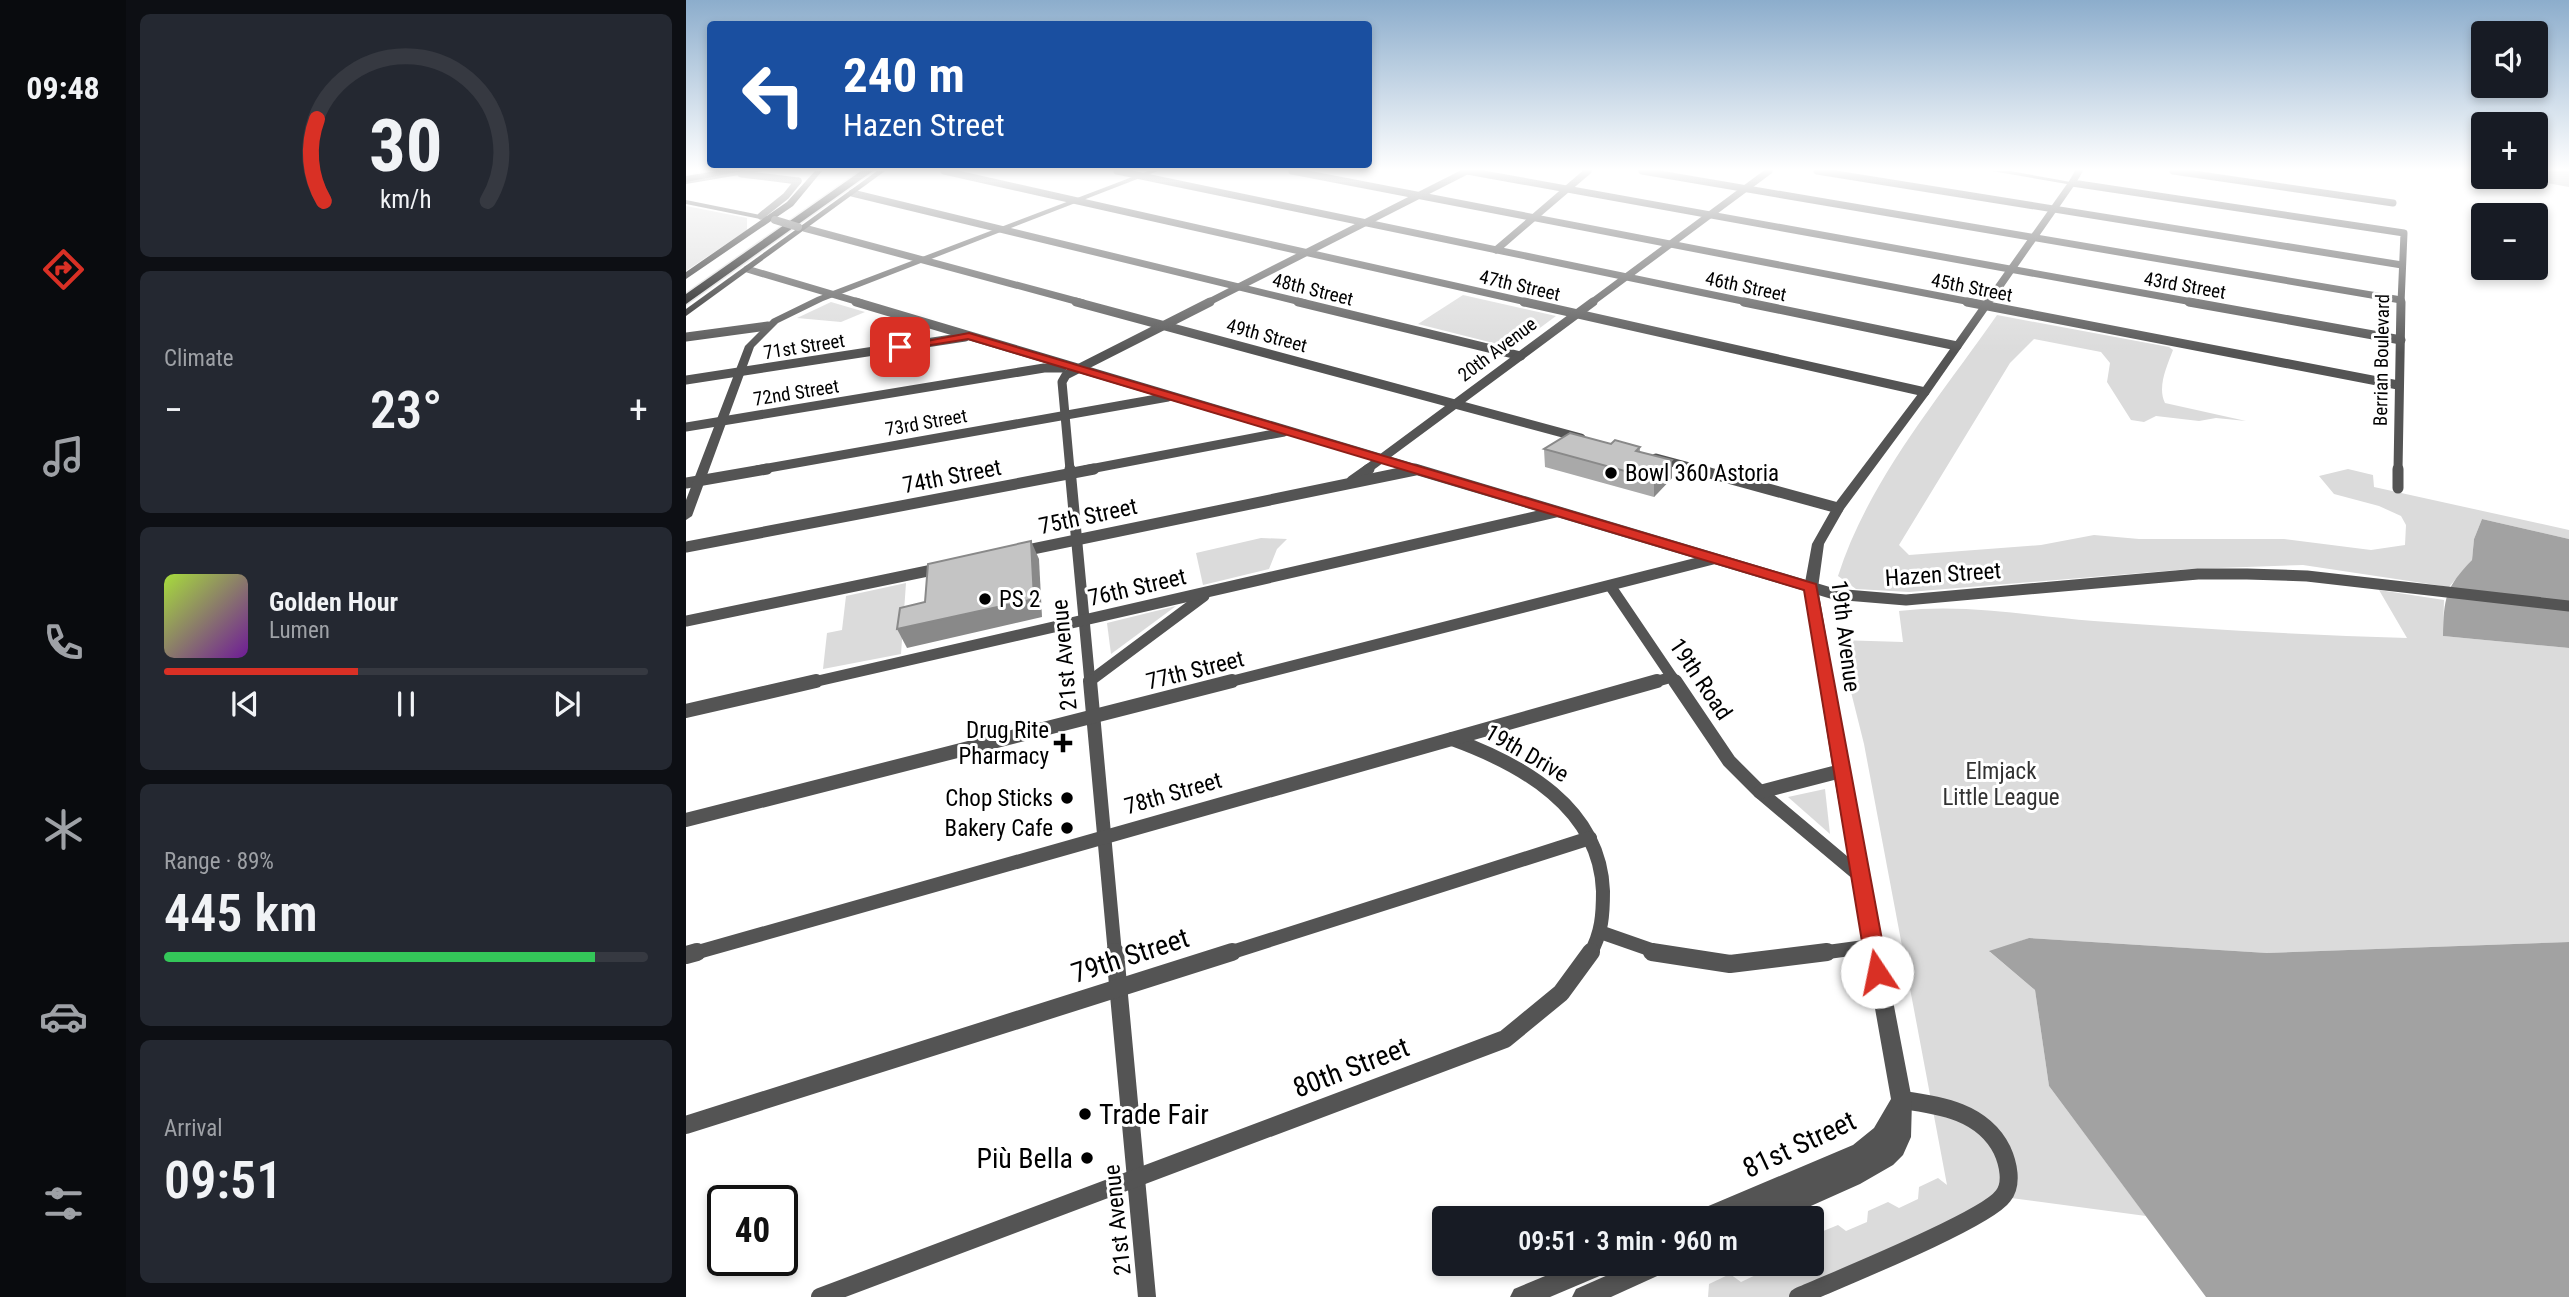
<!DOCTYPE html>
<meta charset="utf-8">
<style>
:root{--surface:#171b24;--page:#242831;--text:#f1f3f6;--muted:#9ea1a6;--line:#363941;--accent:#d93025}
body{margin:0;font-family:"Roboto Condensed",sans-serif;background:var(--page);color:var(--text);height:100vh;display:flex;flex-direction:column;font-size:26px;white-space:nowrap}
*{box-sizing:border-box;margin:0}
p{font-size:23px;color:var(--muted)}
.icon{flex:none;width:38px;height:38px;fill:none;stroke:currentColor;stroke-width:2;stroke-linecap:round;stroke-linejoin:round}
.map{position:relative;flex:1;overflow:hidden}
.panel{display:flex;flex-direction:column;gap:14px;padding:14px;background:#0d0f14;width:560px}
.panel>*{flex:none}
.top-card{position:absolute;left:21px;top:21px;width:665px;height:147px;border-radius:7px;box-shadow:0 4px 10px #0003;background:#1a4fa0;color:#fff;overflow:hidden}
.tools{position:absolute;left:1785px;top:21px;display:grid;gap:14px}
.tools a{display:grid;place-items:center;width:77px;height:77px;border-radius:7px;background:var(--surface);box-shadow:0 4px 10px #0003;font-size:35px}
.speed{position:absolute;left:21px;top:1185px;display:flex;gap:14px;font-size:35px;font-weight:700;text-align:center}
.speed>*{display:grid;place-content:center;width:91px;height:91px;border-radius:50%;background:var(--surface);box-shadow:0 4px 10px #0003;line-height:1}
.speed .limit{border:4px solid #111;border-radius:10px;background:#fff;color:#111}
.pin{position:absolute;display:grid;place-items:center;width:60px;height:60px;color:#fff;margin:-30px;border-radius:14px;box-shadow:0 4px 10px #0006}
.me{position:absolute;width:77px;margin:-38px;rotate:349deg;stroke-linejoin:round;filter:drop-shadow(0 0 5px #0008)}
.turn{display:flex;align-items:center;gap:24px;height:147px;padding:0 21px;font-size:32px}
.turn .icon{width:91px;height:91px;stroke-width:2.5}
.turn b{display:block;font-size:49px;line-height:60px}
.big{font-size:52px;font-weight:600;line-height:1.1}
.panel .tile{flex:1;display:flex;flex-direction:column;justify-content:center;gap:10px;min-width:0;padding:0 24px;border-radius:10px;background:var(--page)}
.panel .dial{align-items:center;gap:0}
.dial svg{height:182px;overflow:visible;fill:none;stroke:var(--line);stroke-width:7;stroke-linecap:round;text-anchor:middle}
.dial text{fill:var(--text);stroke:none}
.song{display:flex;align-items:center;gap:21px}
.cover{width:84px;height:84px;border-radius:10px;background:linear-gradient(135deg,hsl(80 70% 55%),hsl(280 70% 35%))}
.played{height:7px;border-radius:4px;background:linear-gradient(90deg,var(--accent) 40%,var(--line) 40%)}
.keys{display:flex;justify-content:space-around;direction:ltr}
.heat{display:flex;justify-content:space-between;align-items:center;font-size:38px;direction:ltr}
.charge{height:10px;border-radius:5px;background:linear-gradient(90deg,#34c759 89%,var(--line) 0)}
.trip{position:absolute;left:746px;top:1206px;width:392px;height:70px;border-radius:7px;background:var(--surface);box-shadow:0 4px 10px #0003;font-weight:600;line-height:70px;text-align:center}
main{display:flex;flex:1;min-height:0}
.menu{display:flex;flex-direction:column;width:126px;justify-content:space-around;align-items:center;background:#090b0e;color:var(--muted)}
.menu .icon{width:49px;height:49px}
.menu .current{color:var(--accent)}
.menu b{font-size:32px;color:var(--text)}
.map>svg:first-child{display:block}
</style>
<main>
<nav class="menu">
<b>09:48</b>
<svg class="icon current" aria-label="directions" viewBox="0 0 24 24"><path d="M12 3l9 9-9 9-9-9zM9 14v-3h6M13 9l2 2-2 2"/></svg>
<svg class="icon" aria-label="music" viewBox="0 0 24 24"><path d="M9 18V5l10-2v13"/><circle cx="6" cy="18" r="3"/><circle cx="16" cy="16" r="3"/></svg>
<svg class="icon" aria-label="phone" viewBox="0 0 24 24"><path d="M5 4h4l2 5-3 2q2 4 5 5l2-3 5 2v4C11 20 4 13 5 4z"/></svg>
<svg class="icon" aria-label="climate" viewBox="0 0 24 24"><path d="M12 3v18M4 7l16 10M4 17L20 7"/></svg>
<svg class="icon" aria-label="car" viewBox="0 0 24 24"><path d="M5 17H2v-5l4-1 3-4h7l3 4 3 1v5h-3M9 17h6M6 11h13"/><circle cx="7" cy="17" r="2"/><circle cx="17" cy="17" r="2"/></svg>
<svg class="icon" aria-label="filters" viewBox="0 0 24 24"><path d="M4 7h16M4 17h16"/><circle cx="9" cy="7" r="2"/><circle cx="15" cy="17" r="2"/></svg>
</nav>
<section class="panel">
<div class="tile dial"><svg viewBox="0 0 100 80">
<path d="M14 69A42 42 0 1 1 86 69"/>
<path d="M14 69A42 42 0 0 1 11 33" stroke="#d93025"/>
<text x="50" y="56" font-size="32" font-weight="700">30</text>
<text x="50" y="72" font-size="11">km/h</text>
</svg></div>
<div class="tile"><p>Climate</p>
<div class="heat"><a>−</a><b class="big">23°</b><a>+</a></div>
</div>
<div class="tile">
<div class="song"><i class="cover"></i><div><b>Golden Hour</b><p>Lumen</p></div></div>
<div class="played"></div>
<div class="keys"><svg class="icon" aria-label="previous" viewBox="0 0 24 24"><path d="M18 5L8 12l10 7zM5 5v14"/></svg><svg class="icon" aria-label="pause" viewBox="0 0 24 24"><path d="M8 5v14M16 5v14"/></svg><svg class="icon" aria-label="next" viewBox="0 0 24 24"><path d="M6 5l10 7-10 7zM19 5v14"/></svg></div>
</div>
<div class="tile"><p>Range · 89%</p><b class="big">445 km</b><div class="charge"></div></div>
<div class="tile"><p>Arrival</p><b class="big">09:51</b></div>
</section>
<div class="map">
<svg width="1883" height="1297" viewBox="0 0 1883 1297">
<rect width="100%" height="100%" fill="#fff"/>
<g fill="#dbdbdb">
<polygon points="0,206 61,218 61,230 0,271"/>
<polygon points="777,295 870,316 827,348 732,324"/>
<polygon points="145,302 179,312 155,322 111,318"/>
<path d="M1311,315L1483,347L1487,350C1481,366 1471,387 1479,403L1560,421L1530,418L1513,421L1470,416L1458,422L1445,420L1421,382L1424,363L1415,352L1348,339L1324,363L1213,545L1223,555L1355,545L1408,535L1453,539H1598L1685,550L1719,545L1720,525L1715,516L1693,506L1648,494L1633,476L1662,469L1687,475L1688,487L1883,530V539L1796,519L1788,539L1786,560L1763,587L1617,565L1504,569L1223,592L1170,589L1152,576C1182,481 1254,397 1311,315Z"/>
<polygon points="575,538 601,539 591,549 583,569 517,585 510,553"/>
<polygon points="220,583 215,654 137,669 141,633 156,630 160,596"/>
<path d="M1693,590L1758,600L1757,636L1883,648V942L1581,953L1343,938L1304,952L1349,990L1363,1086L1460,1216L1317,1197L1112,1297H1022L1023,1284L1044,1274L1055,1282L1076,1272L1077,1264H1125V1249L1129,1247L1130,1234L1152,1225L1160,1231L1181,1222L1182,1211L1202,1202L1213,1208L1232,1199L1233,1187L1252,1178L1261,1185L1178,744L1152,640L1217,642L1213,611C1279,603 1342,616 1408,621C1513,629 1617,635 1721,638Z"/>
<polygon points="490,606 425,654 421,623"/>
<polygon points="1139,789 1144,834 1102,797"/>
</g>
<g fill="#a2a2a2">
<polygon points="1850,171 1883,171 1883,187 1827,177 1850,177"/>
<path d="M1796,519L1883,539V648L1757,636C1758,598 1759,588 1786,560L1788,539Z"/>
<polygon points="1343,938 1581,953 1883,942 1883,1297 1520,1297 1363,1086 1349,990 1303,951"/>
</g>
<g fill="none" stroke-linecap="round" stroke-linejoin="round">
<g stroke="#dbdbdb" stroke-width="3">
<g id="motorway">
<polygon points="30,171 57,171 0,182 0,176"/>
<polygon points="175,171 187,171 0,304 0,294"/>
</g>
</g>
<g stroke="#545454" stroke-width="7">
<polyline points="258,171 845,303"/>
<polyline points="431,171 1066,303"/>
<polyline points="606,171 1290,303"/>
<polyline points="956,171 1715,300"/>
<polyline points="1131,171 1716,265"/>
<polyline points="1393,171 1386,183 1718,233 1715,303"/>
<polyline points="1487,171 1707,203"/>
<polyline points="55,174 112,181"/>
<polyline points="166,193 619,303"/>
<polyline points="75,216 100,196 112,181"/>
<polyline points="118,228 397,303"/>
<polyline points="810,250 902,171"/>
<polyline points="61,269 176,303"/>
<polyline points="521,303 781,171 1512,303"/>
<polyline points="905,303 1083,171"/>
</g>
<g stroke="#545454" stroke-width="9">
<polyline points="170,302 734,470"/>
<polyline points="390,302 895,438"/>
<polyline points="612,302 835,356"/>
<polyline points="838,302 1239,392"/>
<polyline points="1058,302 1271,346"/>
<polyline points="1281,302 1712,385"/>
<polyline points="1503,302 1715,340"/>
<polyline points="0,337 82,326"/>
<polyline points="0,380 279,337"/>
<polyline points="0,427 358,368 376,368"/>
<polyline points="970,458 1015,470"/>
<polyline points="71,470 482,397"/>
<polyline points="384,470 376,382 380,375 524,302"/>
<polyline points="399,470 598,432"/>
<polyline points="680,470 907,302"/>
<polyline points="1712,470 1715,302"/>
</g>
<g stroke="#545454" stroke-width="11">
<polyline points="384,469 404,683"/>
<polyline points="729,469 1148,594 1220,600 1512,574 1561,574 1621,576 1883,606"/>
<polyline points="1009,469 1152,508"/>
<polyline points="1712,469 1712,488"/>
<polyline points="666,481 683,469"/>
<polyline points="0,483 81,469"/>
<polyline points="0,547 408,469"/>
<polyline points="332,552 729,470"/>
<polyline points="925,587 990,683"/>
<polyline points="0,621 256,568"/>
<polyline points="404,681 518,596"/>
<polyline points="123,683 870,512"/>
<polyline points="539,683 1027,559"/>
<polyline points="965,683 986,677"/>
</g>
<g stroke="#545454" stroke-width="14">
<polyline points="404,681 429,954"/>
<polyline points="989,681 1043,761 1074,792 1174,876"/>
<polyline points="0,711 130,681"/>
<path d="M766,739C835,764 914,807 917,891C917,914 916,933 904,954"/>
<polyline points="1074,792 1155,771"/>
<polyline points="0,820 546,681"/>
<polyline points="914,932 977,954"/>
<polyline points="5,954 971,681"/>
<polyline points="540,954 904,838"/>
<polyline points="1127,954 1186,946"/>
</g>
<g stroke="#545454" stroke-width="18">
<polyline points="429,952 461,1297"/>
<polyline points="966,952 1044,964 1141,952"/>
<polyline points="0,955 11,952"/>
<polyline points="0,1125 546,952"/>
<polyline points="134,1297 819,1039 875,993 905,952"/>
<path d="M1112,1297C1148,1281 1300,1220 1317,1196C1327,1184 1322,1163 1316,1150C1297,1112 1255,1105 1216,1100"/>
</g>
<g fill="#545454" fill-rule="evenodd">
<polygon points="58,171 77,171 0,184 0,180"/>
<polygon points="462,171 472,171 137,301 92,323 68,347 6,516 0,520 0,500 59,346 86,319 131,297"/>
<polygon points="1306,171 1324,171 1390,183 1243,394 1158,509 1138,544 1132,588 1163,771 1226,1100 1225,1137 1217,1155 1207,1165 1174,1184 1098,1218 1061,1218 1064,1211 1047,1218 1010,1218 1013,1210 1167,1145 1188,1128 1205,1099 1147,771 1118,588 1126,544 1148,505 1235,390 1381,184"/>
<polygon points="0,200 89,218 93,220 89,222 0,204"/>
<polygon points="888,1264 926,1264 923,1272 864,1297 824,1297 828,1289"/>
<polygon points="947,1264 983,1264 980,1272 925,1297 886,1297 890,1289"/>
</g>
<g fill="#212121" fill-rule="evenodd">
<polygon points="129,171 136,171 107,206 0,279 0,272 101,202"/>
<polygon points="191,171 199,171 0,316 0,309"/>
</g>
<use href="#motorway" fill="#000" fill-rule="evenodd"/>
<polyline stroke="#545454" stroke-width="8" points="89,220 112,227"/>
</g>
<polygon fill="#a9a9a9" points="925,444 954,447 954,452 986,478 968,497 859,467 858,449"/>
<g fill="#898989">
<polygon points="986,460 986,478 968,497 968,479"/>
<polygon points="345,541 353,559 356,617 221,648 211,629"/>
</g>
<g fill="#c4c4c4" stroke="#898989" stroke-width="2">
<polygon points="884,433 925,444 929,440 954,447 950,451 986,460 968,479 858,449"/>
<polygon points="345,541 348,599 211,629 214,608 239,602 242,564"/>
</g>
<linearGradient id="sky" x2="0" y2="1"><stop stop-color="#8cadcc"/><stop offset="0.48" stop-color="#fff"/><stop offset="1" stop-color="#fff" stop-opacity="0"/></linearGradient>
<rect width="1883" height="353" fill="url(#sky)"/>
<polygon fill="#d93025" stroke="#8d1f18" stroke-width="2" points="283,333 1130,584 1202,972 1199,978 1191,981 1184,978 1181,972 1118,590 282,339 214,350 209,347"/>
<g fill="#000" stroke="#fff" stroke-width="2.5">
<circle cx="925" cy="473" r="7"/>
<circle cx="299" cy="599" r="7"/>
<path d="M373.5 732.5h7v7h7v7h-7v7h-7v-7h-7v-7h7z"/>
<circle cx="381" cy="798" r="7"/>
<circle cx="381" cy="828" r="7"/>
<circle cx="399" cy="1114" r="7"/>
<circle cx="401" cy="1158" r="7"/>
</g>
<g text-anchor="middle" stroke-width="6" stroke-linejoin="round" paint-order="stroke">
<g font-size="19" fill="#000" stroke="#fff">
<text transform="translate(834 285) rotate(13)" y="7">47th Street</text>
<text transform="translate(1499 285) rotate(10)" y="7">43rd Street</text>
<text transform="translate(1060 286) rotate(12)" y="7">46th Street</text>
<text transform="translate(1286 287) rotate(11)" y="7">45th Street</text>
<text transform="translate(627 289) rotate(14)" y="7">48th Street</text>
<text transform="translate(581 335) rotate(15)" y="7">49th Street</text>
<text transform="translate(118 346) rotate(-9)" y="7">71st Street</text>
<text transform="translate(811 349) rotate(-37)" y="7">20th Avenue</text>
<text transform="translate(1695 360) rotate(-89)" y="7">Berrian Boulevard</text>
<text transform="translate(110 392) rotate(-9)" y="7">72nd Street</text>
<text transform="translate(240 422) rotate(-10)" y="7">73rd Street</text>
</g>
<g font-size="23" fill="#000" stroke="#fff" text-anchor="end">
<text x="939" y="481" text-anchor="start">Bowl 360 Astoria</text>
<text x="313" y="607" text-anchor="start">PS 2</text>
<text x="363" y="738">Drug Rite<tspan x="363" dy="26">Pharmacy</tspan></text>
<text x="367" y="806">Chop Sticks</text>
<text x="367" y="836">Bakery Cafe</text>
</g>
<g font-size="23" fill="#000" stroke="#fff">
<text transform="translate(266 476) rotate(-11)" y="8">74th Street</text>
<text transform="translate(402 516) rotate(-12)" y="8">75th Street</text>
<text transform="translate(1257 574) rotate(-4)" y="8">Hazen Street</text>
<text transform="translate(451 587) rotate(-13)" y="8">76th Street</text>
<text transform="translate(1160 636) rotate(83)" y="8">19th Avenue</text>
<text transform="translate(378 655) rotate(-95)" y="8">21st Avenue</text>
<text transform="translate(509 670) rotate(-14)" y="8">77th Street</text>
<text transform="translate(1015 679) rotate(56)" y="8">19th Road</text>
<text transform="translate(841 753) rotate(30)" y="8">19th Drive</text>
<text transform="translate(487 793) rotate(-16)" y="8">78th Street</text>
<text transform="translate(431 1220) rotate(-96)" y="8">21st Avenue</text>
</g>
<g font-size="23" fill="#323232" stroke="#fff">
<text x="1315" y="779">Elmjack<tspan x="1315" dy="26">Little League</tspan></text>
</g>
<g font-size="28" fill="#000" stroke="#fff">
<text transform="translate(444 955) rotate(-18)" y="10">79th Street</text>
<text transform="translate(665 1067) rotate(-21)" y="10">80th Street</text>
<text transform="translate(1113 1144) rotate(-25)" y="10">81st Street</text>
</g>
<g font-size="28" fill="#000" stroke="#fff" text-anchor="start">
<text x="413" y="1124">Trade Fair</text>
<text x="387" y="1168" text-anchor="end">Più Bella</text>
</g>
</g>
</svg>
<div class="tools">
<a><svg class="icon" aria-label="sound" viewBox="0 0 24 24"><path d="M4 9h4l5-4v14l-5-4H4zM17 9q2 3 0 6"/></svg></a>
<a>+</a>
<a>−</a>
</div>
<div class="speed"><div class="limit">40</div></div>
<div class="pin" style="left:214px;top:347px;background:#d93025"><svg class="icon" aria-label="arrive" viewBox="0 0 24 24"><path d="M6 21V4h12l-3 4 3 4H6"/></svg></div>
<svg class="me" style="left:1191px;top:972px" viewBox="-20 -20 40 40"><circle r="19" fill="#fff"/><path d="M0-13L10 11 0 6-10 11z" fill="#d93025"/></svg>
<div class="trip">09:51 · 3 min · 960 m</div>
<div class="top-card">
<div class="turn"><svg class="icon" aria-label="left" viewBox="0 0 24 24"><path d="M17 20v-9H6M10 6l-5 5 5 5"/></svg><div><b>240 m</b>Hazen Street</div></div>
</div>
</div>
</main>
